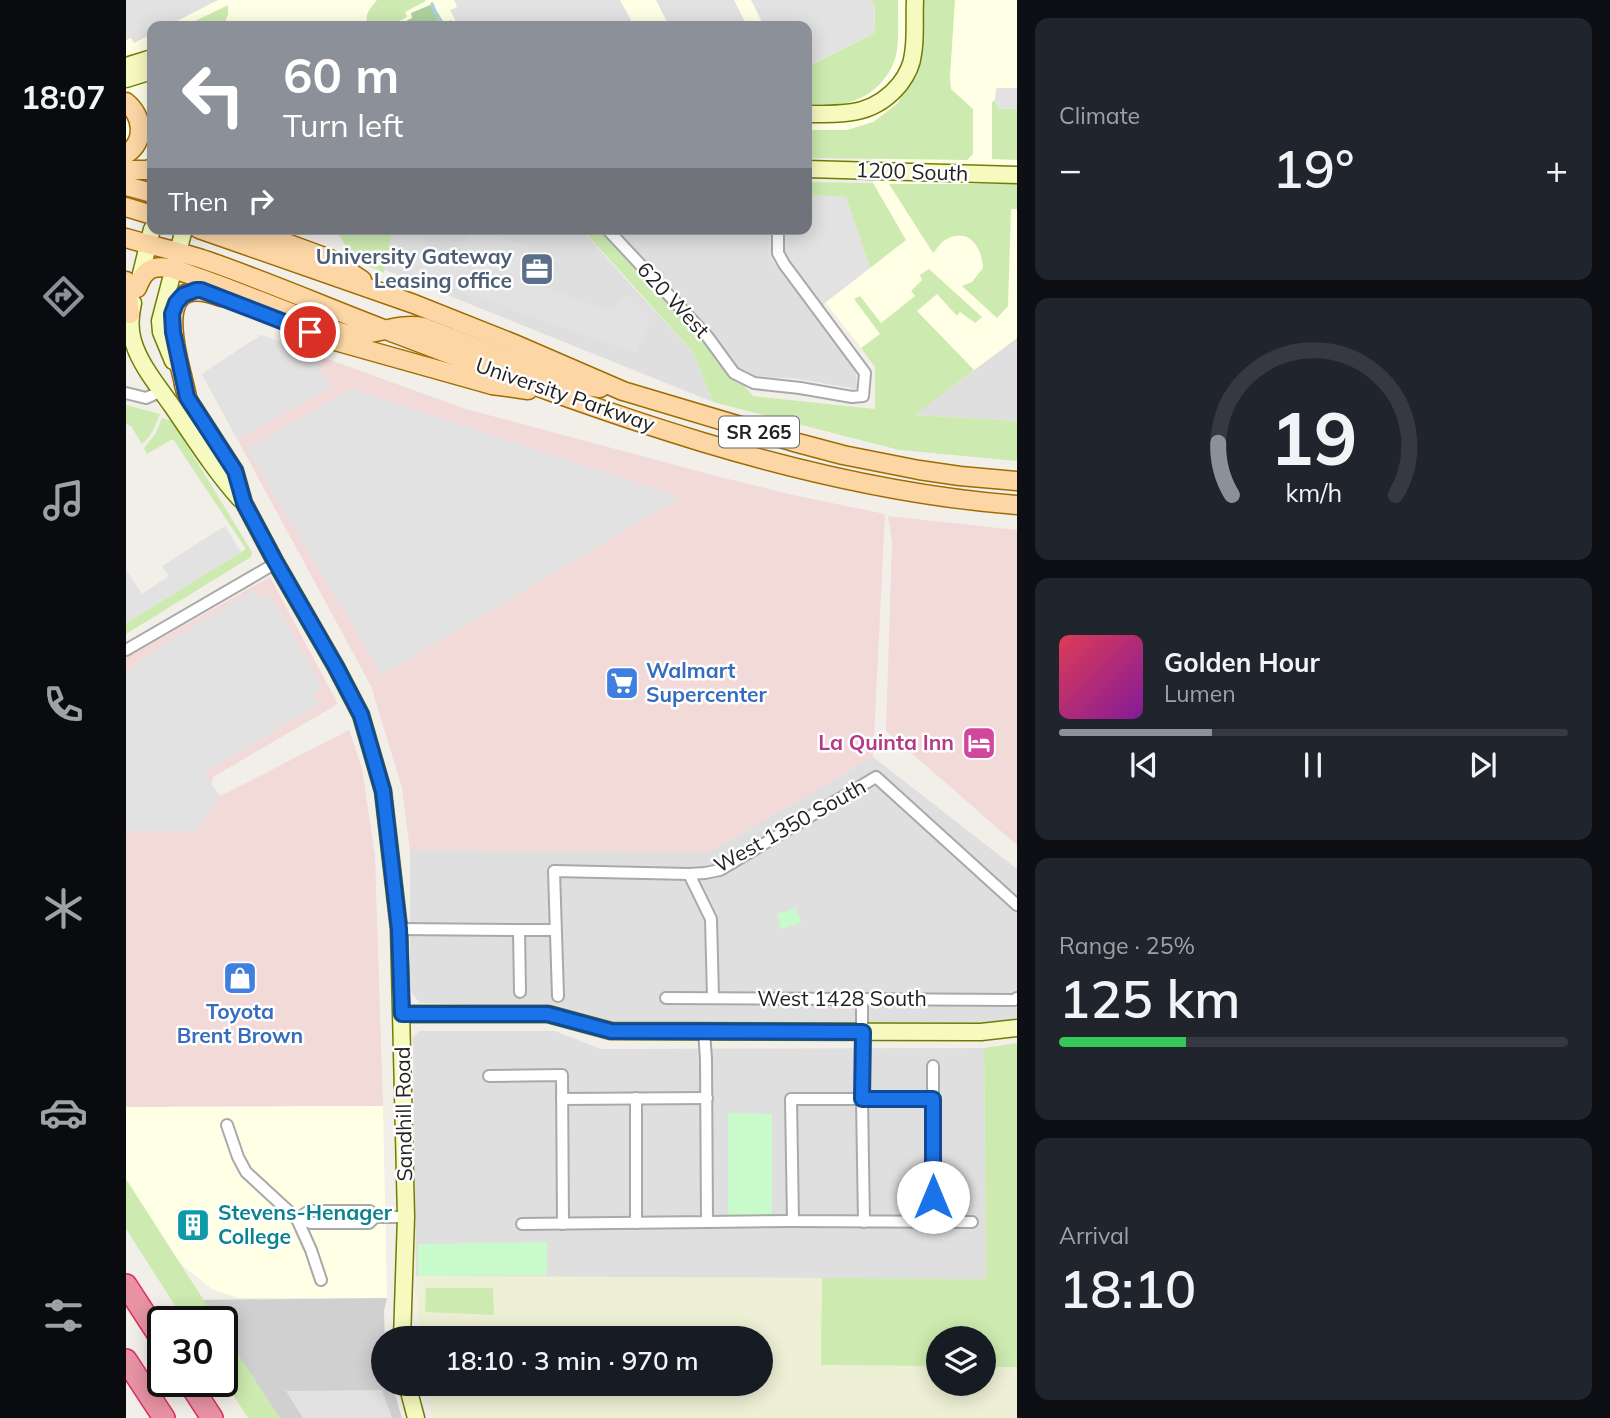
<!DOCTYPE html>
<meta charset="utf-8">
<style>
:root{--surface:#171b24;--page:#20242c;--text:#f1f3f6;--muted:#9ea1a6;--line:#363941;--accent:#8c9099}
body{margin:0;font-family:Mulish,sans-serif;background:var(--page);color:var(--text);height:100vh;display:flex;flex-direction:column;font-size:26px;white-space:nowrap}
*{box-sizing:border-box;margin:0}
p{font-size:23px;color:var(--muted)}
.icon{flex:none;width:38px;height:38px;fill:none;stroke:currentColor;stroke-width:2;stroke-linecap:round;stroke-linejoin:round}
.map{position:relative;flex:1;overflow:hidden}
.side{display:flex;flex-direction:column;gap:18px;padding:18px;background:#0d0f14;width:593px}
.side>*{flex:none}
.guide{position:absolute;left:21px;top:21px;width:665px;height:214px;border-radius:14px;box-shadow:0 4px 18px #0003;background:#8c9099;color:#fff;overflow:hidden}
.fabs{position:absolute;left:800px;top:1326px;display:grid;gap:14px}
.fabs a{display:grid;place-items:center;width:70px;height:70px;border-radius:50%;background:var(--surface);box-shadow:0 4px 18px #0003;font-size:35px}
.speed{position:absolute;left:21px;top:1306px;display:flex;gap:14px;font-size:35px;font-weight:700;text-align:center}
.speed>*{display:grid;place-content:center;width:91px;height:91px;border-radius:50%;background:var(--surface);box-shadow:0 4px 18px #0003;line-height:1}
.speed .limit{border:4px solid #111;border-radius:10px;background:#fff;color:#111}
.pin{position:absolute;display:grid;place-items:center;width:60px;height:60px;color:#fff;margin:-30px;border:4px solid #fff;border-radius:50%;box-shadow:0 2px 7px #0007}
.me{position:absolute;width:77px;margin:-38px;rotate:0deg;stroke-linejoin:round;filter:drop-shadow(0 0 5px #0008)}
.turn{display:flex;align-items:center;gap:24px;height:147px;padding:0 21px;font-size:32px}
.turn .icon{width:91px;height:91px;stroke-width:2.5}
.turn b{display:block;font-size:49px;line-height:60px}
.then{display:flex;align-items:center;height:66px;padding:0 21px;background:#0003;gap:14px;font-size:26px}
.big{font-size:52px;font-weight:600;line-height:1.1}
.side .card{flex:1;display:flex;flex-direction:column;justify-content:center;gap:10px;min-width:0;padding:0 24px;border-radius:14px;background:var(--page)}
.side .dial{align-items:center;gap:0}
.dial svg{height:182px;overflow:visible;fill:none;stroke:var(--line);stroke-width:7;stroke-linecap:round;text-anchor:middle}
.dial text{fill:var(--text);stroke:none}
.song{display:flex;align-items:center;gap:21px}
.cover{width:84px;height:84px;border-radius:10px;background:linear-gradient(135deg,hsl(350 70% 55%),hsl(290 70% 35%))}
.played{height:7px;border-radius:4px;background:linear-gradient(90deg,var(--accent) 30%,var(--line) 30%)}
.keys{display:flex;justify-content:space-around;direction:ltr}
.heat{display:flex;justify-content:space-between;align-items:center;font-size:38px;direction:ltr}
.charge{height:10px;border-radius:5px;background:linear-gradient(90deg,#34c759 25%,var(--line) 0)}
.trip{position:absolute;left:245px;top:1326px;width:402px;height:70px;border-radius:35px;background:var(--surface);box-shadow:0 4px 18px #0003;font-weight:600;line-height:70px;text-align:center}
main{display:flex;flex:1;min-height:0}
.tab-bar{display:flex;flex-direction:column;width:126px;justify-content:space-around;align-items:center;background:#090b0e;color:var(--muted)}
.tab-bar .icon{width:49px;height:49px}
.tab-bar .selected{color:var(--accent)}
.tab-bar b{font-size:32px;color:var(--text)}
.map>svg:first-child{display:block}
</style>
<main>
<nav class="tab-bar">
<b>18:07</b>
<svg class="icon selected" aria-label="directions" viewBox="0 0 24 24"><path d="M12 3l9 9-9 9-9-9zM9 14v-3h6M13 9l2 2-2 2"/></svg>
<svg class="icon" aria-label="music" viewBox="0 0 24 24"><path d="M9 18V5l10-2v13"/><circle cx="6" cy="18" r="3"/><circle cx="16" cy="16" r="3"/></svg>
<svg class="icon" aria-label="phone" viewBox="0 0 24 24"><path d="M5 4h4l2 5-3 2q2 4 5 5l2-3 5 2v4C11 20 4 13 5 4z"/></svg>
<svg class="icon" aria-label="climate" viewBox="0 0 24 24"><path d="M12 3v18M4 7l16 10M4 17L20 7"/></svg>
<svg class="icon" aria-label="car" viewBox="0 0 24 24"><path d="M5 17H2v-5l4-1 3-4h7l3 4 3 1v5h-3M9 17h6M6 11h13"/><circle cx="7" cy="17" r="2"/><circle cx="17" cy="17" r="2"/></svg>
<svg class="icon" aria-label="filters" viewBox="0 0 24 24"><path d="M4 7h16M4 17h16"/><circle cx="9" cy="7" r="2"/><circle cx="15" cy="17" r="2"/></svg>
</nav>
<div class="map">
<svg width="891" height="1418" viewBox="0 0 891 1418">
<rect width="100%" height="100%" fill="#f2efe9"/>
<g fill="#e0dfdf">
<polygon points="269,229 455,229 505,285 567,352 587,402 259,270"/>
<polygon points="489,229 642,229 642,255 730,371 731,389 673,379 630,376 612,367 539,282"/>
<polygon points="891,338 891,421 788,415 848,370"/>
<polygon points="747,757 891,869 891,1018 871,1025 489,1025 426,1007 294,1003 284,991 284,850 583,852"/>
<polygon points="293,1031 429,1031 475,1049 858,1048 860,1279 290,1276 287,1037"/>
</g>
<g fill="#f2dad9">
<polygon points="135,335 340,409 594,477 667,495 759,514 747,757 583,852 284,850 276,788 245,686 76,374"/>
<polygon points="762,516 891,530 891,845 760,731 766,542"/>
<polygon points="144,577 212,704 87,777 83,802 223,730 236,768 249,856 257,1106 0,1107 0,643 7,654"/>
</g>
<g fill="#ffffe5">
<polygon points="0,0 891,0 891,338 788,415 699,302 779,240 747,187 747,158 681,158 681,26 26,26 26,162 0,157"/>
<polygon points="257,1106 261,1298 112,1298 86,1289 52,1262 0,1180 0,1107"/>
</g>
<polygon fill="#d0d0d0" points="261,1298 258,1311 259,1339 257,1339 257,1384 266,1384 276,1418 154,1418 96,1337 96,1321 85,1321 70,1300"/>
<polygon fill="#eef0d5" points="290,1276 696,1278 696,1365 812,1366 812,1384 858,1384 858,1367 891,1367 891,1418 306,1418 299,1384 635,1384 635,1339 293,1339"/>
<g fill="#cdebb0">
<path d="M251,0H299L300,1L279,12L281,17L263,26H243C237,15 244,9 251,0Z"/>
<path d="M745,0H772C772,16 773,34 771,50C767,78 742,101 714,104C703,104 692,104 681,104V67L748,33L749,7Z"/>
<polygon points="797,0 829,0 824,76 825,89 847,109 847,154 841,160 681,158 681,130 721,130 747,122 771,104 792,69"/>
<polygon points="102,5 102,14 98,26 59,26"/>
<polygon points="869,100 873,109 891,109 891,160 866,159 866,102"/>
<polygon points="681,182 747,183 780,240 744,268 720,197 681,195"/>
<path d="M763,184H891V209H885L882,306L871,318L836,286L846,282L857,268C856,248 843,226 819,240C815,242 811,249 807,253Z"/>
<polygon points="209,229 267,229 258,273 229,260"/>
<polygon points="456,229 486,229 627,396 749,409 749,367 735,348 754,334 728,299 734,296 755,323 789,296 785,291 796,280 794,275 803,269 856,317 849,323 834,312 831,316 811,294 791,311 848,370 789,415 891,421 891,461 773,450 587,402 567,352"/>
<path d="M0,405L34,414C29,426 26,436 16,444L5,426L0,424Z"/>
<polygon points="36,418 46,421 126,552 125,557 0,634 0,623 120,549 47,439 21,454 18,448 30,433"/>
<polygon points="891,1043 891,1367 858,1367 858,1339 812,1339 812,1366 695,1365 696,1278 860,1279 858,1048"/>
<polygon points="0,1179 91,1321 59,1321 0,1229"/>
<polygon points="300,1288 367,1288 368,1315 299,1312"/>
<polygon points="96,1330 154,1418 122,1418 96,1378"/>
</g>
<polygon fill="#add19e" points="304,5 312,13 318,23 325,20 328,26 270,26 286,18 285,13"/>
<g fill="#c8facc">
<polygon points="670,908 675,923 655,929 651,914"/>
<polygon points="602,1113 646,1114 646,1216 602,1216"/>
<polygon points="421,1242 421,1275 292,1276 292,1244"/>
</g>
<g fill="#e2e2e2">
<polygon points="0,0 92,0 41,26 26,26 26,34 8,43 5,38 0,40"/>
<polygon points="328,0 494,0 508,26 332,26 324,10 331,7"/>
<polygon points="530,0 608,0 621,26 543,26"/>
<polygon points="625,0 745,0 749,7 748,33 681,67 681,26 638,26"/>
<polygon points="870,88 891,88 891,109 873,109 869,100"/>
<polygon points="681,195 720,197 744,268 686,313 642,255 642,229 681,229"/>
<polygon points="267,229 300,229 297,245 333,257 346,229 404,247 394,279 485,311 501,295 525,318 510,353 266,267 268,260 260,258"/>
<polygon points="135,335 185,353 206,387 111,439 76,374"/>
<polygon points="225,389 555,497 256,675 120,448"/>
<polygon points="99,526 115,552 0,623 0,570 16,594 43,576 36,566"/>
<polygon points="128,589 133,598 144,594 197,688 187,694 193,704 78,773 94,796 70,831 2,831 0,827 0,667 4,673 16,658"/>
<polygon points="256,1390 266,1418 177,1418 160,1391"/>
</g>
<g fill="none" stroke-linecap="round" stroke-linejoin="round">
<polyline stroke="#aad3df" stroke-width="3.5" points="306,4 315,26"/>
<g stroke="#a9a9a9" stroke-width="14">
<g id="street">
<polyline points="481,229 581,336 608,373 628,383 674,388 726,397 737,396 739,373 658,264 652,253 652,229"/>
<polyline points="0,393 20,398 36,391"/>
<polyline points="0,650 150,563"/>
<polyline points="563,874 585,919 587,998"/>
<polyline points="273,929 393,930"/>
<polyline points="394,992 393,930 429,930"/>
<polyline points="432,996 428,871 563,874 579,873 594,870 750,777 891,905"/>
<polyline points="540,998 888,1000 891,998"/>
<polyline points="736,999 736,1099 665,1099 667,1221 846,1222"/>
<polyline points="807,1066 807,1222"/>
<polyline points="363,1076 436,1075 437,1224"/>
<polyline points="510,1098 510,1223"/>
<polyline points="436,1099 581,1098"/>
<polyline points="101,1125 112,1157 120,1172 171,1219 185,1250 195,1280"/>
<polyline points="171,1219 185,1223 243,1223 249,1217 280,1217"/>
<polyline points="171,1219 183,1211 244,1211 249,1217"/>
<polyline points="581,1222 667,1221"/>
<polyline points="738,1222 736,1099 807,1099"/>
<polyline points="396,1224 581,1222 580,1059 578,1031"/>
</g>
</g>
<g stroke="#707d05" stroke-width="19">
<g id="secondary">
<polyline points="0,66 26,58"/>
<polyline points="0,79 26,71"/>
<path d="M681,114C719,114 748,116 774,84C780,76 786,64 787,54C790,37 788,18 789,0"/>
<polyline points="681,169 891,175"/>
<polyline points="13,282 26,229"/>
<path d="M7,303C4,316 3,328 7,341C14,365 32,386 46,406C68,438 88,470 114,499"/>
<polyline points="47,361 35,332 34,321 58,229"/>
<polyline points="57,385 61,397 109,471 118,503 150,563 210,667 235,715 257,791 273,929 280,1217 276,1339"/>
<polyline points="276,1014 422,1014 485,1031 855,1032 891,1028"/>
<polyline points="281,1384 290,1418"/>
</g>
</g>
<g stroke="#a06b00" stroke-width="21">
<g id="primary">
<path d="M0,102C17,116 20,142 0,154"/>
<polyline points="0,170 21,170 26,168"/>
<polyline points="0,186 26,193"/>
<polyline points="0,207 26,215"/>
<polyline points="73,229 288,304 386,343 497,391 668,442 717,455 793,470 834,476 891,481"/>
<polyline points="122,229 204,259 236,280"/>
<path d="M0,238C27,246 55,252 82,261C142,282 200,307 260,330C463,407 672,488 891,505"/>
<polyline points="0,281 4,314"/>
<path d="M11,288C15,279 18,271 28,268C41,265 53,271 65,275C101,287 136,302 171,315C188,322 205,331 222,334C248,337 271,322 297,327L441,383L474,388"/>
<polyline points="202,339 366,385 402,390"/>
<path d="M61,397C54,361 20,268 95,297"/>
</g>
</g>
<g stroke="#dc2a67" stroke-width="24">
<g id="highway">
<polyline points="0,1285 37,1342"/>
<polyline points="0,1360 38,1418"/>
<polyline points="62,1381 86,1418"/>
</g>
</g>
<use href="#street" stroke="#fff" stroke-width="10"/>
<use href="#secondary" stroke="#f7fabf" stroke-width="16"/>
<use href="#primary" stroke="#fcd6a4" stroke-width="18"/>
<use href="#highway" stroke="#e892a2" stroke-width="21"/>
</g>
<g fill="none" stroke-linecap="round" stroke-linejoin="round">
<g stroke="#114b97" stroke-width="18">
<polyline id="route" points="184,332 75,290 70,290 57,295 50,303 46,314 47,332 61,397 109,471 118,503 150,563 210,667 235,715 257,791 273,929 276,1014 422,1014 485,1031 737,1032 736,1099 807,1099 807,1197"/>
</g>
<use href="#route" stroke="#1a73e8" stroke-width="12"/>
</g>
<defs>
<g id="office-square" transform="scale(1.75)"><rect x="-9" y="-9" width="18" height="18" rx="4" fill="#5c6f8a" stroke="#fff"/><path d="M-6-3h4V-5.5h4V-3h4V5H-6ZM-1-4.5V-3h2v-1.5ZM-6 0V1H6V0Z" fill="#fff"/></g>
<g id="supermarket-square" transform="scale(1.75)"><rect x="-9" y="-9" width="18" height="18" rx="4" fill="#3f7fe0" stroke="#fff"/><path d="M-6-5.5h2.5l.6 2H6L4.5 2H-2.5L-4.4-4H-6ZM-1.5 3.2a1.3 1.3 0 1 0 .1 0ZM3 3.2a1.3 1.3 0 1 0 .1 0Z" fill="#fff"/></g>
<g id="hotel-square" transform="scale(1.75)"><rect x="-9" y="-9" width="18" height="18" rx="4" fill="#d1479c" stroke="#fff"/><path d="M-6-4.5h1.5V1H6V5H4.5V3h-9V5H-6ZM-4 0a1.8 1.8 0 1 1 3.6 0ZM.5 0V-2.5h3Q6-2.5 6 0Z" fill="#fff"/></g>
<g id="shop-square" transform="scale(1.75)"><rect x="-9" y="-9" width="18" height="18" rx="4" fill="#3f7fe0" stroke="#fff"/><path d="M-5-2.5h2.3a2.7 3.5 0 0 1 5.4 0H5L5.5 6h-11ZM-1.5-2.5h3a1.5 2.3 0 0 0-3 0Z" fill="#fff"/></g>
<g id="building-square" transform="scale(1.75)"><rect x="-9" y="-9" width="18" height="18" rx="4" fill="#0f9aa8" stroke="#fff"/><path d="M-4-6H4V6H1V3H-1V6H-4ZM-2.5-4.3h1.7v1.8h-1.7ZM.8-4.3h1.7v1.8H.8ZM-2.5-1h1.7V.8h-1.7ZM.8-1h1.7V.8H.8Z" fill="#fff"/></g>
</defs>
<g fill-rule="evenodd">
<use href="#office-square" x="411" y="269"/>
<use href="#supermarket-square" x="496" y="683"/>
<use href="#hotel-square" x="853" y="743"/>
<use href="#shop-square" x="114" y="978"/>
<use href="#building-square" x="67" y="1225"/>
</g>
<g text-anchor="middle" stroke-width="5" stroke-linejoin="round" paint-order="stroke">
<rect fill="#fff" stroke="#646464" stroke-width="2" x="593" y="416.5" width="80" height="31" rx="5"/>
<g font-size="19" font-weight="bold" fill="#222">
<text x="633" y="439">SR 265</text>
</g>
<g font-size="21" fill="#222" stroke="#fff">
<text transform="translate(786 172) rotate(2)" y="7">1200 South</text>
<text transform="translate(547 300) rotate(47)" y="7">620 West</text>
<text transform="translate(439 395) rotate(19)" y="7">University Parkway</text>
<text transform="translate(664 826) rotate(-29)" y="7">West 1350 South</text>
<text x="716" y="1006">West 1428 South</text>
<text transform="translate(278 1114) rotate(-91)" y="7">Sandhill Road</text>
</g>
<g font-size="21" font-weight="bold" fill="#4e5e75" stroke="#fff" text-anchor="end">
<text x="386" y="264">University Gateway<tspan x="386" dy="24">Leasing office</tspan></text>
</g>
<g font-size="21" font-weight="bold" fill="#366cbe" stroke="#fff" text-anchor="start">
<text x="520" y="678">Walmart<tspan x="520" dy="24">Supercenter</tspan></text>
<text x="114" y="1019" text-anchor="middle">Toyota<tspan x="114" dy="24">Brent Brown</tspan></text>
</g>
<g font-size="21" font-weight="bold" fill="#b23c85" stroke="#fff" text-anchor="end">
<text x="828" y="750">La Quinta Inn</text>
</g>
<g font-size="21" font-weight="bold" fill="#0d838f" stroke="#fff" text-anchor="start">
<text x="92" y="1220">Stevens-Henager<tspan x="92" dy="24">College</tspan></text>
</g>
</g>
</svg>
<div class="fabs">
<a><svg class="icon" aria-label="layers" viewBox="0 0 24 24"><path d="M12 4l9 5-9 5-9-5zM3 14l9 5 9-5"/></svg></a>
</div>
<div class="speed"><div class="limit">30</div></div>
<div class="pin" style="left:184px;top:332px;background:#d93025"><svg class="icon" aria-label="arrive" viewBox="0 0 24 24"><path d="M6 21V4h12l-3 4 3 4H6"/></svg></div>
<svg class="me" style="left:807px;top:1197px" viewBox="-20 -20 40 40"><circle r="19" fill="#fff"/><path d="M0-13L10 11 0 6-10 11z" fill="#1a73e8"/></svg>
<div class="trip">18:10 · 3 min · 970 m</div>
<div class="guide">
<div class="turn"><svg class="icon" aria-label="left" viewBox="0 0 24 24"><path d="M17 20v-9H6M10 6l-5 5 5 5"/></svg><div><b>60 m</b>Turn left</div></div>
<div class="then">Then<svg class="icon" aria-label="right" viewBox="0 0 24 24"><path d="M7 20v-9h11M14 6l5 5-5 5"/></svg></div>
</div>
</div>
<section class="side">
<div class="card"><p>Climate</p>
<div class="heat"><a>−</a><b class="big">19°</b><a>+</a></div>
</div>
<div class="card dial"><svg viewBox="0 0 100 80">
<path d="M14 69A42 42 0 1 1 86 69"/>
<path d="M14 69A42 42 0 0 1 8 46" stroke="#8c9099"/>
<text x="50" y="56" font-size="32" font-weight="700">19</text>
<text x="50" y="72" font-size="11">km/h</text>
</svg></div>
<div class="card">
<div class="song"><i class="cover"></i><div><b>Golden Hour</b><p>Lumen</p></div></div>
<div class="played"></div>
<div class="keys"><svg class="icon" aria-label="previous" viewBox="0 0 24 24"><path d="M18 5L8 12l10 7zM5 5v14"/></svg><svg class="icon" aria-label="pause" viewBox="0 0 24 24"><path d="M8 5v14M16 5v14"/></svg><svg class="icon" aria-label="next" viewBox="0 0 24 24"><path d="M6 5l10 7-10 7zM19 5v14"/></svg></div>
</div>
<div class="card"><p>Range · 25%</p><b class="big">125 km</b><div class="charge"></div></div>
<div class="card"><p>Arrival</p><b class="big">18:10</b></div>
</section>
</main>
